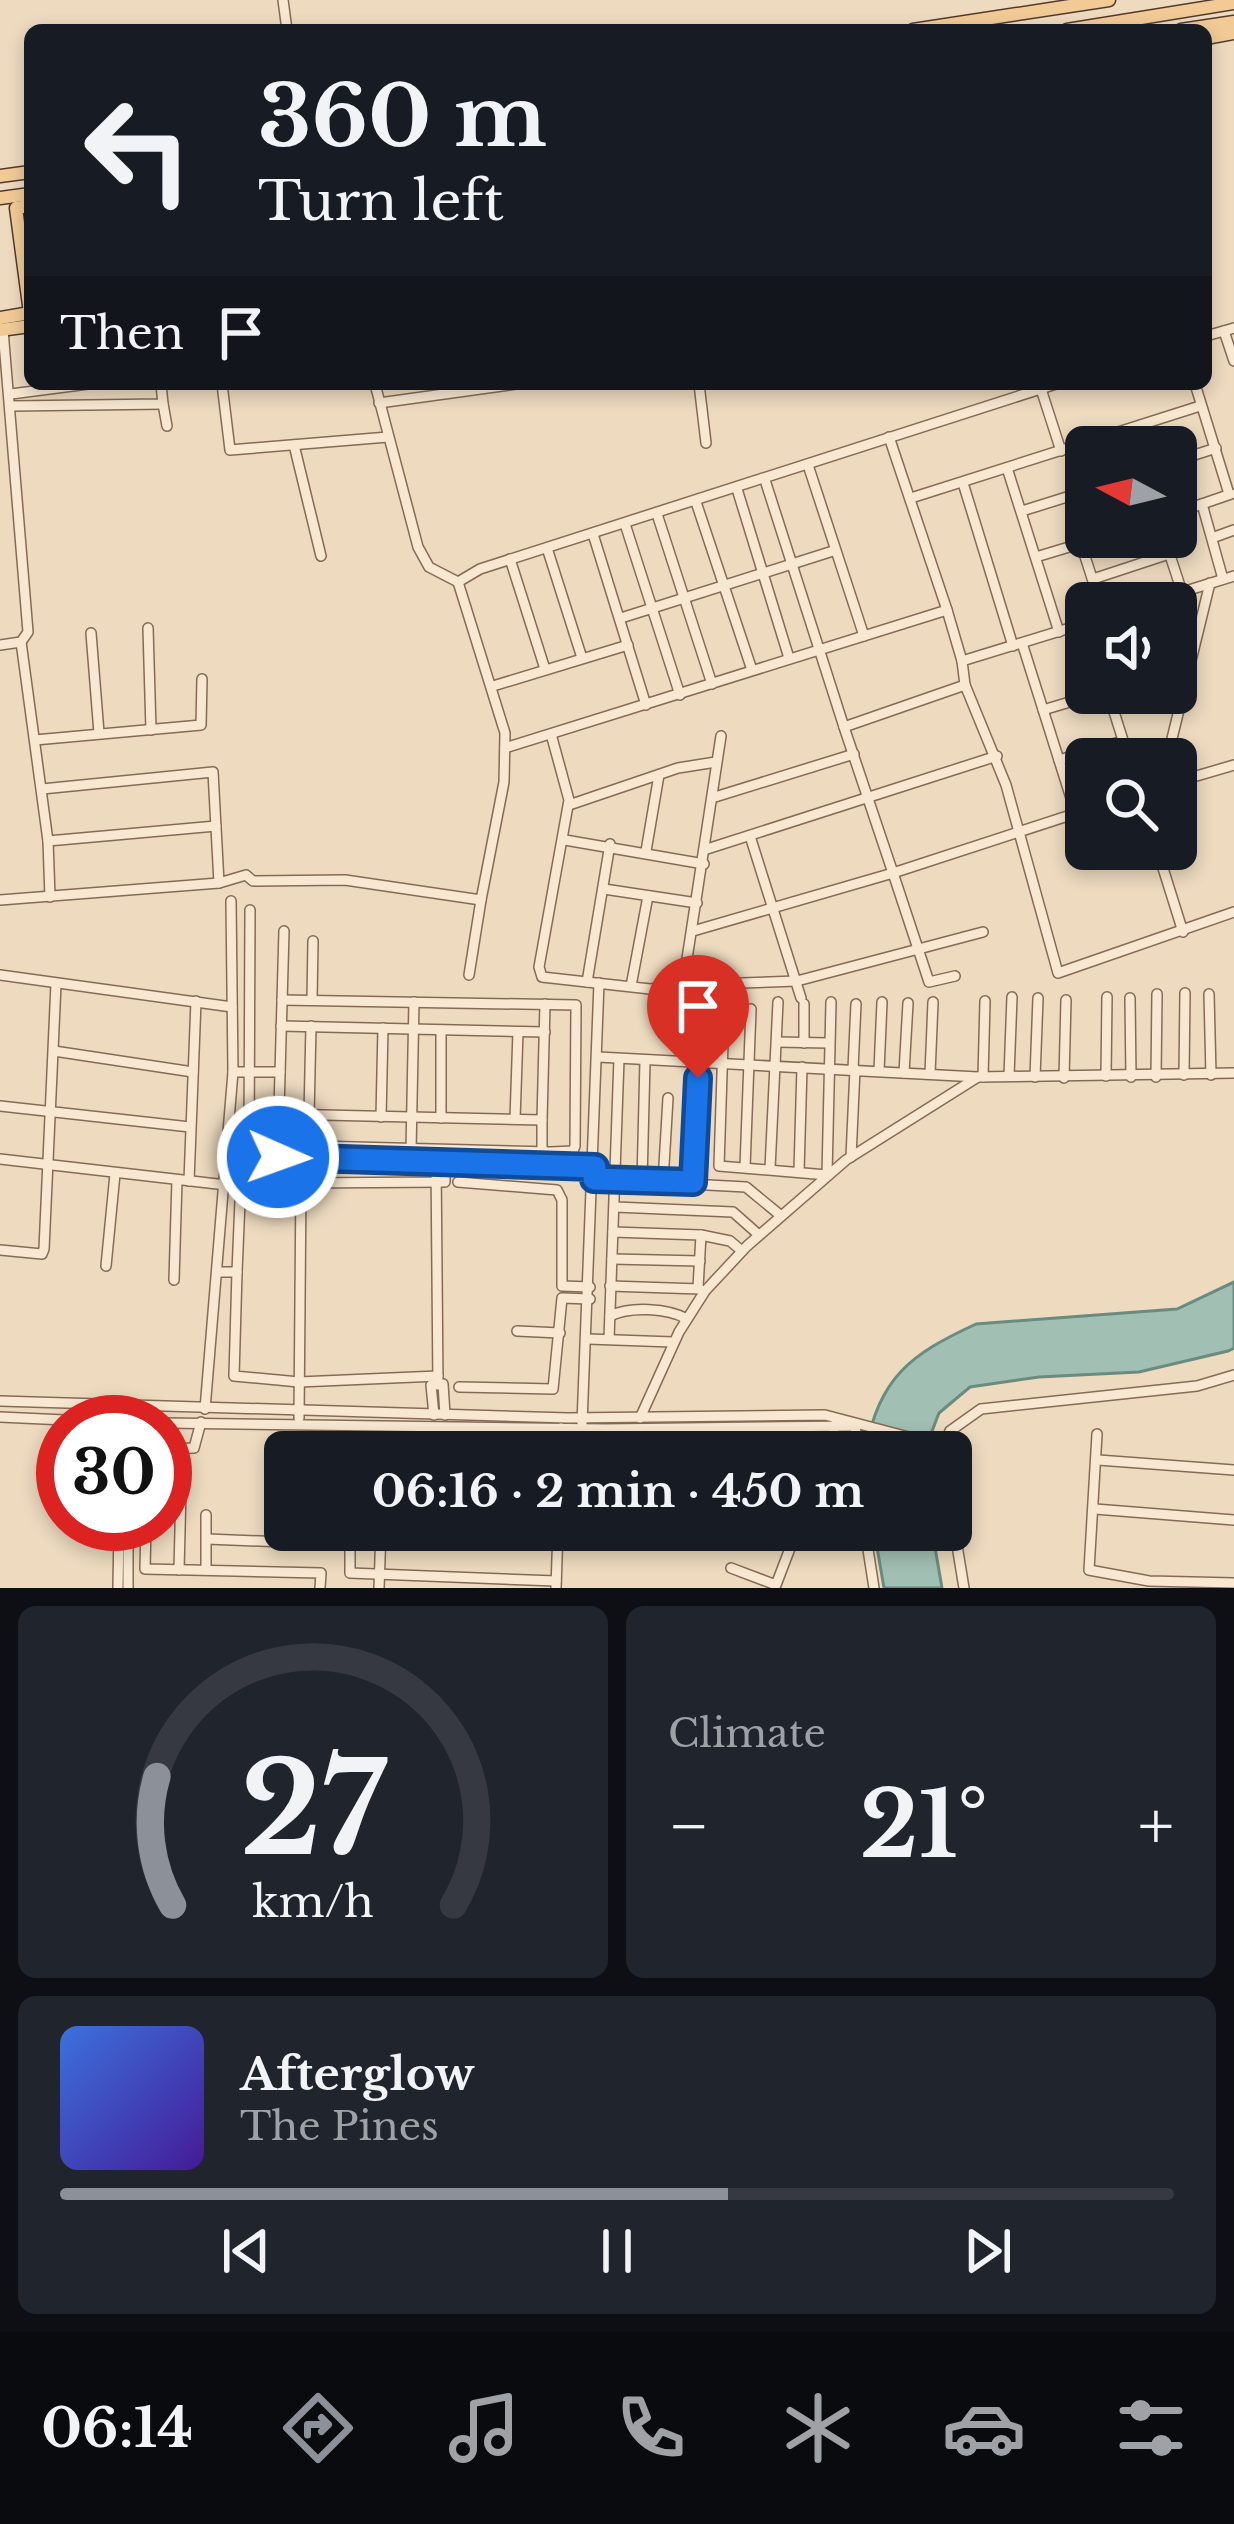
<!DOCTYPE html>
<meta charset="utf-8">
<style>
:root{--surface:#171b24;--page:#20242c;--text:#f1f3f6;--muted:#9ea1a6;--line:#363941;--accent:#8c9099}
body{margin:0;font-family:"Libre Baskerville",serif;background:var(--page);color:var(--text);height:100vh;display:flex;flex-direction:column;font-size:45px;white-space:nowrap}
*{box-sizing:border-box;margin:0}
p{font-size:39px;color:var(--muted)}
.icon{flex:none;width:66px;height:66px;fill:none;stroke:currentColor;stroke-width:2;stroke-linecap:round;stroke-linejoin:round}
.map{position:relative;height:1588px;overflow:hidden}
.sheet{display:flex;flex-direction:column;gap:18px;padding:18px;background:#0d0f14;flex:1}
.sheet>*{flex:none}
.hud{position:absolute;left:24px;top:24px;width:1188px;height:366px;border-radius:18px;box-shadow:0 6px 18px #0003;background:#171b24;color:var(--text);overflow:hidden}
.needle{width:78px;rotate:277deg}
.fabs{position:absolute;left:1065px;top:426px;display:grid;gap:24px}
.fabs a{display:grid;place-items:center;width:132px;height:132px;border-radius:18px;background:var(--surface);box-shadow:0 6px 18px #0003;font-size:60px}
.speed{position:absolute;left:36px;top:1395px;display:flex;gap:24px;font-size:60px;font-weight:700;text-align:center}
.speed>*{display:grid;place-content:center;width:156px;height:156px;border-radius:50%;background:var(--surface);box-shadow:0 6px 18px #0003;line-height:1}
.speed .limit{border:18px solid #d22;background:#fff;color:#111}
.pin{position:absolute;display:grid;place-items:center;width:102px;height:102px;color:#fff;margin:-123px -51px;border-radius:50% 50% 50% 0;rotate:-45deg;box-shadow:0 0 12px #0007}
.pin .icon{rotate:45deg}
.me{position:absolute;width:132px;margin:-66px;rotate:92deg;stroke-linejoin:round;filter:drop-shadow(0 0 9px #0008)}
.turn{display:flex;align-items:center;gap:42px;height:252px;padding:0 36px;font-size:54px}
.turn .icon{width:156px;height:156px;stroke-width:2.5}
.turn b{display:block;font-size:84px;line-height:102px}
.then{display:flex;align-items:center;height:114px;padding:0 36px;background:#0003;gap:24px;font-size:45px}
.big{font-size:90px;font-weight:800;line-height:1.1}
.sheet .widget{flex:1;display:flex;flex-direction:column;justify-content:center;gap:18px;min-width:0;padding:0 42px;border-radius:18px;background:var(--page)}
.sheet .dial{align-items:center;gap:0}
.dial svg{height:312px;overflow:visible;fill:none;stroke:var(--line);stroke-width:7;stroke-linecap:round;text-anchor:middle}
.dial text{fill:var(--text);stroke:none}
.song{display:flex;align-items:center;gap:36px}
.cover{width:144px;height:144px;border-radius:18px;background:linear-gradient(135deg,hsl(220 70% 55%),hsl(260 70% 35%))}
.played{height:12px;border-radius:6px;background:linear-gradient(90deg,var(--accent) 60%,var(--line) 60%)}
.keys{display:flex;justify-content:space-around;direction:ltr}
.heat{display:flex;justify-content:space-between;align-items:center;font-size:66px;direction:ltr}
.sheet .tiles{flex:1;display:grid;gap:18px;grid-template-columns:1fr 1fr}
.widget:last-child{grid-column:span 2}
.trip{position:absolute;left:264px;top:1431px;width:708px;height:120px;border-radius:18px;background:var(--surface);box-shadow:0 6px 18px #0003;font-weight:800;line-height:120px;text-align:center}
.dock{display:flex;height:192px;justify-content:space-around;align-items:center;background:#090b0e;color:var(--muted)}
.dock .icon{width:84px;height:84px}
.dock .on{color:var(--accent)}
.dock b{font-size:54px;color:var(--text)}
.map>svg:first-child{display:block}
</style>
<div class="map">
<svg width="1234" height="1588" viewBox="0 0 1234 1588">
<rect width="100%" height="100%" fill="#eddabf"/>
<g fill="#a2bfb3" stroke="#6a8c80" stroke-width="3">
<path d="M1234,1282V1348L1228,1351L1139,1372L1039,1377L970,1387L939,1413L924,1452H865C880,1377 909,1355 976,1324L1177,1309Z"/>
<polygon points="874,1530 932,1530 942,1588 884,1588"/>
</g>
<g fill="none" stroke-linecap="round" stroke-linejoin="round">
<g stroke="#856b57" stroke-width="12">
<g id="minor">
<polyline points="283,0 287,30"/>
<polyline points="1224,331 1234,361"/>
<polyline points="1206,336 1234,328"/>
<polyline points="222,384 230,450 388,437"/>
<polyline points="375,384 418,547 429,567 458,582 480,569 1056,384"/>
<polyline points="699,384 706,443"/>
<polyline points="1195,384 1229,494"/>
<polyline points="1041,389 1061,451"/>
<polyline points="11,394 88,384"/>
<polyline points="379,403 516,384"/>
<polyline points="163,404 167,426"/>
<polyline points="12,406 163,404 161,384"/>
<polyline points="294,445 321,556"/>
<polyline points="1176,461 1216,448"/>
<polyline points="808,465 864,636"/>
<polyline points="1007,468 1059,632"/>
<polyline points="765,480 844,727"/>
<polyline points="963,483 1013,646"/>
<polyline points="737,489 789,658"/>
<polyline points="911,498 1200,406"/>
<polyline points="696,502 752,670"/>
<polyline points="1022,511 1086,491"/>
<polyline points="1176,513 1202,504"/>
<polyline points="657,514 712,684"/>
<polyline points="625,524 680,695"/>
<polyline points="593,534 646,705"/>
<polyline points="1164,537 1182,592"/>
<polyline points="1212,538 1234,530"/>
<polyline points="1081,544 1100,603"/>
<polyline points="547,548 582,658"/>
<polyline points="1036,557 1102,537"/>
<polyline points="510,559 545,669"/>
<polyline points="1093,579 1169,554"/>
<polyline points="1223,579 1202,504 1231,494"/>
<polyline points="1147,603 1234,576"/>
<polyline points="947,610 962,661"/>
<polyline points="621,618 833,551"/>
<polyline points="1086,623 962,661 965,685 844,727 893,873 1086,810"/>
<polyline points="148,628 151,730"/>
<polyline points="91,633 99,733"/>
<polyline points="21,642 48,841"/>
<polyline points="1022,643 1076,814"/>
<polyline points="0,645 21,642 28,632 3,330"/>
<polyline points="965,685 1006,785 1058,973 1234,912"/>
<polyline points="493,686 628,645"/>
<polyline points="1108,693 1129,759"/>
<polyline points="1043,710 1100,693"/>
<polyline points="551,734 569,800 539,967 542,977 650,989 683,985 721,736"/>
<polyline points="35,740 201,725 202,679"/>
<polyline points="505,748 947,610 889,437"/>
<polyline points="1167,759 1210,583"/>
<polyline points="1059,760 1123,741"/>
<polyline points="1176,782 1234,765"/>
<polyline points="42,789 213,772 219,883"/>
<polyline points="715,797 854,754"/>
<polyline points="569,805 678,768 716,762"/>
<polyline points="750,836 801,998"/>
<polyline points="565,840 704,864"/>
<polyline points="707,849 997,756"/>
<polyline points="1157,849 1183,932"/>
<polyline points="646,851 659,775"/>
<polyline points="604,889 697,903"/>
<polyline points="50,897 48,841 216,826"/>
<polyline points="0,900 219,883 246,875 253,881 345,880 481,900 504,782 505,733 458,582"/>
<polyline points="250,910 249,1145 278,1145 284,931"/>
<polyline points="693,931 893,873 929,982 955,976"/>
<polyline points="0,975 232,1007"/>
<polyline points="469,975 481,900"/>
<polyline points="587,982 610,844"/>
<polyline points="683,985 797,981 983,932"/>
<polyline points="631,986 648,896"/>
<polyline points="1209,994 1211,1075"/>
<polyline points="1130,998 1131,1077"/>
<polyline points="312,1000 313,941"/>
<polyline points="724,1012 719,1166 827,1175 831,1002"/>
<polyline points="281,1026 545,1032"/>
<polyline points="777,1042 828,1043"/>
<polyline points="804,1043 804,1004"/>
<polyline points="54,1051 193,1072"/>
<polyline points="598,1057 978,1077 1234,1073"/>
<polyline points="853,1069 856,1004"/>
<polyline points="879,1071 882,1002"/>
<polyline points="233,1072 280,1072"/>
<polyline points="904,1073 908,1003"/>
<polyline points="930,1074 933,1002"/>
<polyline points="1184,1075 1185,993"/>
<polyline points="1009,1076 1012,997"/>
<polyline points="1106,1076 1107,997"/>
<polyline points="983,1077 985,1001"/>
<polyline points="1035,1077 1038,998"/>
<polyline points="1156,1077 1157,994"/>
<polyline points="1064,1078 1066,1000"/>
<polyline points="0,1106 190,1127"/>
<polyline points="279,1114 542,1120 545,1004"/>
<polyline points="309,1115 311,1026"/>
<polyline points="381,1117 383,1028"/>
<polyline points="441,1118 441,1030"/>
<polyline points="515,1119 518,1032"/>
<polyline points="542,1120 542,1152"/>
<polyline points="278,1145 551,1152 573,1151 575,1146 576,1005 282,1000"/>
<polyline points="411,1150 414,1002"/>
<polyline points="228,1155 595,1167"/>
<polyline points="851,1157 855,1069"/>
<polyline points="0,1159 226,1185"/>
<polyline points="436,1162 438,1385"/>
<polyline points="745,1167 751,1009"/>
<polyline points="770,1169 778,1002"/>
<polyline points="799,1171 802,1067"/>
<polyline points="594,1179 746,1187 780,1215"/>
<polyline points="189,1181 196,1001"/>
<polyline points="642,1181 645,1061"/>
<polyline points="458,1182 557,1190 562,1200 562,1286 590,1287"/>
<polyline points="663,1182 668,1098"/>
<polyline points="693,1182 698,1063"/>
<polyline points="301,1183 445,1182 445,1163"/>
<polyline points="615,1207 733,1212 759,1235"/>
<polyline points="613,1232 701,1235"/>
<polyline points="0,1250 42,1254 44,1249 56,984"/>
<polyline points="612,1259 700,1261"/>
<polyline points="106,1266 115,1174"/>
<polyline points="219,1272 237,1272 241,1178 301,1183 299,1418"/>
<polyline points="237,1272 234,1376 299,1382 438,1376"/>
<polyline points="174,1280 177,1180"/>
<polyline points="610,1286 700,1289"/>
<polyline points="698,1288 701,1235 730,1241 742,1251"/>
<path d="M610,1316C630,1306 668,1308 687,1319"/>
<polyline points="517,1331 560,1333"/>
<polyline points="588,1339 673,1342"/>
<polyline points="609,1339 619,1059"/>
<polyline points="459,1387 553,1389 562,1298 590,1299"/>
<polyline points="0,1401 568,1418 825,1415 943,1446"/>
<polyline points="205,1409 233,1072 231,901"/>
<polyline points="434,1415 431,1385 443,1384 445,1415"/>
<polyline points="0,1417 108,1422"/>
<polyline points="640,1418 679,1332 705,1291 747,1246 846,1160 978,1077"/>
<polyline points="165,1423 605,1429 856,1426"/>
<polyline points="582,1423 599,983"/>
<polyline points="1097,1434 1089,1570 1149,1581 1234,1583"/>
<polyline points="943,1447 950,1431 981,1409 1197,1386 1234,1375"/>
<polyline points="165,1449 194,1448 201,1422"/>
<polyline points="293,1452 350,1451"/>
<polyline points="350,1452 382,1452"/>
<polyline points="561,1452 561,1428"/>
<polyline points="826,1452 836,1423"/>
<polyline points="854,1452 856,1426"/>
<polyline points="1098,1460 1234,1470"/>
<polyline points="951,1509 964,1588"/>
<polyline points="1095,1509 1234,1520"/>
<polyline points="146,1524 145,1569 321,1573 320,1588"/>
<polyline points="350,1530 350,1573 556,1581"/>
<polyline points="767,1530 793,1540"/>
<polyline points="865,1530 874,1588"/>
<polyline points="207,1539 284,1542 285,1530"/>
<polyline points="731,1568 776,1585 797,1530"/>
<polyline points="179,1570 182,1450"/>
<polyline points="206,1570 206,1515"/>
<polyline points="118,1588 119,1524"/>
<polyline points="128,1588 128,1524"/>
<polyline points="379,1588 381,1530"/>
<polyline points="556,1588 558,1530"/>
</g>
</g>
<g stroke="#533a2c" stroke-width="15">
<g id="major">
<polyline points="913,30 1109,0"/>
<polyline points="1067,30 1234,3"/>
<polyline points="1181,30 1234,22"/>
<polyline points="1206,38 1234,33"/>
<polyline points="0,176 30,172"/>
<polyline points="0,198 30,194"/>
<polyline points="30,313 16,208 30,206"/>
<polyline points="0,318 30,313"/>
<polyline points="0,330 30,326"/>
</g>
</g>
<use href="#minor" stroke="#f8e8d1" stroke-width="9"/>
<use href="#major" stroke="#f1ca96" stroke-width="12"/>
</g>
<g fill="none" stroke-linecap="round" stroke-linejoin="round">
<g stroke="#114b97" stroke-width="30">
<polyline id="route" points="278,1157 595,1167 594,1179 693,1182 698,1078"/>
</g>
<use href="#route" stroke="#1a73e8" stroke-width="21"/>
</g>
</svg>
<div class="fabs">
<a><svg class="needle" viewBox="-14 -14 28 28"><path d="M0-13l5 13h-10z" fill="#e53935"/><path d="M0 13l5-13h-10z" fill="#9ea1a6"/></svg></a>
<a><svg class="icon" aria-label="sound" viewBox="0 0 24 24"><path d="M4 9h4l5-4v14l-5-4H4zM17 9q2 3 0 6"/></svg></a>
<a><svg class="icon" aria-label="search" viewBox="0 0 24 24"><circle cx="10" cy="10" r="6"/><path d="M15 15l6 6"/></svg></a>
</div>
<div class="speed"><div class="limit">30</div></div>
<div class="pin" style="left:698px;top:1078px;background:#d93025"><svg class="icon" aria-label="arrive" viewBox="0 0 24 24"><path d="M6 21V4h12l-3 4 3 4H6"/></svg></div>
<svg class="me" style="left:278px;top:1157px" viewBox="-20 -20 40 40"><circle r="17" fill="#1a73e8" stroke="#fff" stroke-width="3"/><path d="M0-11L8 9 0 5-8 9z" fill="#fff"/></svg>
<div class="trip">06:16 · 2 min · 450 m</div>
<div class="hud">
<div class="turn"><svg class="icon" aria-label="left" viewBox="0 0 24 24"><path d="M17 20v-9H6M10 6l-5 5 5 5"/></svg><div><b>360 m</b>Turn left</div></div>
<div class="then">Then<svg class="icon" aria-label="arrive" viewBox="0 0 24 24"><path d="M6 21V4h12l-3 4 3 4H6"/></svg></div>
</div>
</div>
<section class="sheet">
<div class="tiles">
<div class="widget dial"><svg viewBox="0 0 100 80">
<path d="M14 69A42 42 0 1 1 86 69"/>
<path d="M14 69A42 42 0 0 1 10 36" stroke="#8c9099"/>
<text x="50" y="56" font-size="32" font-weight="700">27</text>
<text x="50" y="72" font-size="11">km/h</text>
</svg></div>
<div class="widget"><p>Climate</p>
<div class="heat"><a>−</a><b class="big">21°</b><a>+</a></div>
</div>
<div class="widget">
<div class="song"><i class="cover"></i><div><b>Afterglow</b><p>The Pines</p></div></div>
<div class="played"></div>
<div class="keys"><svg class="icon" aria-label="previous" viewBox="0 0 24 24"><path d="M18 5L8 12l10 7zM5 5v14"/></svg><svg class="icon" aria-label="pause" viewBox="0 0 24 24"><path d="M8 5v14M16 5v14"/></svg><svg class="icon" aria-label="next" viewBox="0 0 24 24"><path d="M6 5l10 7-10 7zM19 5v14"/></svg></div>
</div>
</div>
</section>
<nav class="dock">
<b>06:14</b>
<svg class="icon on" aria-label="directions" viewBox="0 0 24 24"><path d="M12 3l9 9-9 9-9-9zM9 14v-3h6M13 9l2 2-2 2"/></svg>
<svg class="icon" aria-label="music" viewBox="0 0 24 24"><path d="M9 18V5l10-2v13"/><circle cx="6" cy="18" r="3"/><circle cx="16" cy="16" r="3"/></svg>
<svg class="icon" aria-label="phone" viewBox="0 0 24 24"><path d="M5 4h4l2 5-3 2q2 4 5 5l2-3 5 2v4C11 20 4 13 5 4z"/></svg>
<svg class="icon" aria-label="climate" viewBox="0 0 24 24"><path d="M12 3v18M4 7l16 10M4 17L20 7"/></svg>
<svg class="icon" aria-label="car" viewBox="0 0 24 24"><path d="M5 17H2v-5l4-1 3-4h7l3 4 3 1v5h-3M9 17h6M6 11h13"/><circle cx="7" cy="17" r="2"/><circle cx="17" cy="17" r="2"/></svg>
<svg class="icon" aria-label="filters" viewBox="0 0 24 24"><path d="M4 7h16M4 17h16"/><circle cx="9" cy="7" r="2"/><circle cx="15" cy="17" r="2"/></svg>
</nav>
